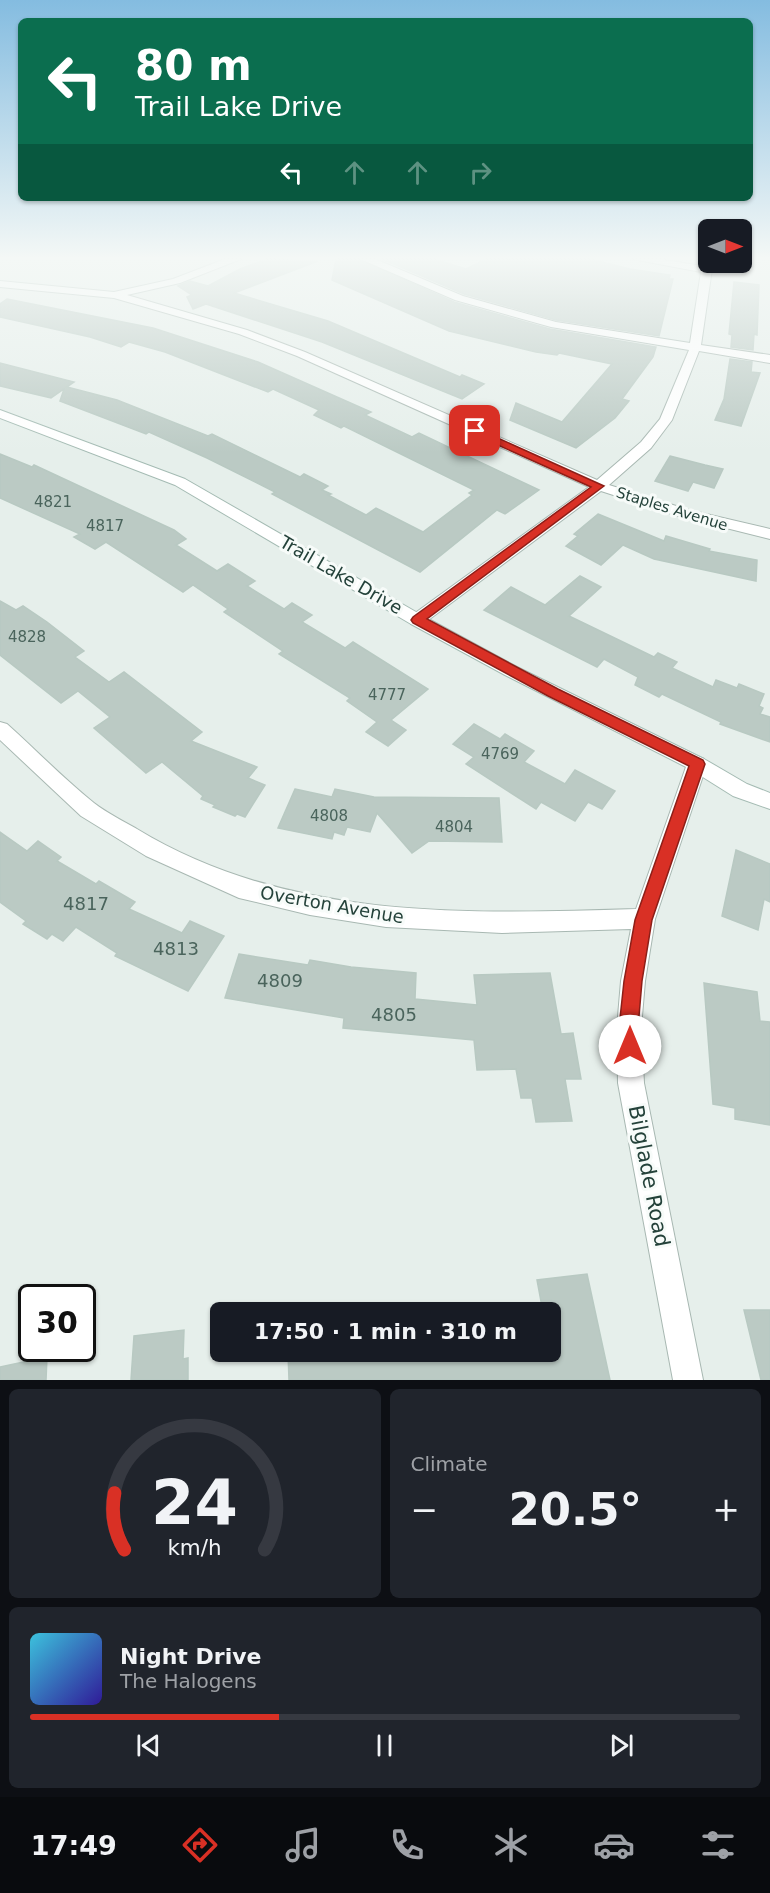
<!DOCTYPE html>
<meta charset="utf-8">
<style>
:root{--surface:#171b24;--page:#20242c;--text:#f1f3f6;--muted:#9ea1a6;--line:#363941;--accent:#d93025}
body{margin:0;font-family:"DejaVu Sans",sans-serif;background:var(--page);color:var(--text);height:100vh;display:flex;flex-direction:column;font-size:22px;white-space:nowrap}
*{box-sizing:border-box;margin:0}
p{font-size:20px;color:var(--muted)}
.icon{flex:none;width:33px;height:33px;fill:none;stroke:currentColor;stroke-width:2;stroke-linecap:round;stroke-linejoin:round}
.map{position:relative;height:1380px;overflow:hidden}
.side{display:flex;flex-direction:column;gap:9px;padding:9px;background:#0d0f14;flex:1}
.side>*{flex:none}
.hud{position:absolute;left:18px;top:18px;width:735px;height:183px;border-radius:9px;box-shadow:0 2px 4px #0004;background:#0b6e4f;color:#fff;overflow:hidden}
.needle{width:39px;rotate:90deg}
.fabs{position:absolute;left:698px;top:219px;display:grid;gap:12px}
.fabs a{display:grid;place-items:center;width:54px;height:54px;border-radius:9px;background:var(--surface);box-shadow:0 2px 4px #0004;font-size:30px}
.speed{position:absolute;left:18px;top:1284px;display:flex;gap:12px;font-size:30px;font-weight:700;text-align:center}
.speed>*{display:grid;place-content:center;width:78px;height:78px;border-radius:50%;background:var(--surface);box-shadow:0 2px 4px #0004;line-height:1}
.speed .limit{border:3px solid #111;border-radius:9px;background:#fff;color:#111}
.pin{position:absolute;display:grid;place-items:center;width:51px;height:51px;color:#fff;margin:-26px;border-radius:12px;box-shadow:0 3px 9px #0006}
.me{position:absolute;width:66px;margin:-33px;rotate:0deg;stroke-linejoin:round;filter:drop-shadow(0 0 4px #0008)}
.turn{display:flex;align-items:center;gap:21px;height:126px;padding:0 18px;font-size:27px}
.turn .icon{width:78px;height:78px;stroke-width:2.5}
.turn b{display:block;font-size:42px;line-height:51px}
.lanes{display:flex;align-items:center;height:57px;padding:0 18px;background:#0003;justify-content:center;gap:30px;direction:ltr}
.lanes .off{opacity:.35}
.big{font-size:45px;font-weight:600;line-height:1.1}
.side .card{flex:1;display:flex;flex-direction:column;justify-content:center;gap:9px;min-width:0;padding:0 21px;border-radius:9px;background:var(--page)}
.side .dial{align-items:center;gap:0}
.dial svg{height:156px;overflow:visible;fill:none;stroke:var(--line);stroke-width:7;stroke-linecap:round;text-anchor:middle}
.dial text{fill:var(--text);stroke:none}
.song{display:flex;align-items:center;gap:18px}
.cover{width:72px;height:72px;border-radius:9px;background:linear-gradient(135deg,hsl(190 70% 55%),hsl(250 70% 35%))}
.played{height:6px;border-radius:3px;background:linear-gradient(90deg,var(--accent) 35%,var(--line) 35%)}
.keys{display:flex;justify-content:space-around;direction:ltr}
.heat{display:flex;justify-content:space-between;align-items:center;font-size:33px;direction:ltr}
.side .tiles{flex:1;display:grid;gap:9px;grid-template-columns:1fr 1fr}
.card:last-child{grid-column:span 2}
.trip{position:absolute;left:210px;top:1302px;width:351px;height:60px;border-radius:9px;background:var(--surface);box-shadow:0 2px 4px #0004;font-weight:600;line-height:60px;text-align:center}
.menu{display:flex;height:96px;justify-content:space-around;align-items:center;background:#090b0e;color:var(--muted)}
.menu .icon{width:42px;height:42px}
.menu .on{color:var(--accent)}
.menu b{font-size:27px;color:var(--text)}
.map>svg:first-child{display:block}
</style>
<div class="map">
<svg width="770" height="1380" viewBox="0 0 770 1380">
<rect width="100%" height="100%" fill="#e6efeb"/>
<g fill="#bbcac4" stroke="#b8c9c2" stroke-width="1.5">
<polygon points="267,259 318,261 234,293 328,321 460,377 462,375 484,384 462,399 322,342 206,304 193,309 187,297 192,295 178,286 190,281 208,286 240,269"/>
<polygon points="336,259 358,259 454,302 550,329 656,347 653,357 622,399 629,401 615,418 576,448 510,420 516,403 562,422 612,364 559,353 557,355 536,352 449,331 332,280"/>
<polygon points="382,259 434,259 466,269 486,259 590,259 630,269 670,275 669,279 673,279 659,336 556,320 464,294"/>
<polygon points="734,282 759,285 757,335 754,334 753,350 731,347 732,335 729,334"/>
<polygon points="7,299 153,328 258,362 371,412 365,415 412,437 419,433 539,490 505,514 497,510 420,572 272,494 275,492 207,458 149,432 146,434 60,401 64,389 51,398 0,386 0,363 74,382 67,387 117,400 208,436 212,434 300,477 304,474 328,486 322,490 331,494 328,495 366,515 376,508 423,532 472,495 469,493 474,490 344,426 341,428 314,415 319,410 273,389 268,392 165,352 129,342 121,347 90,337 0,317 0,304"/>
<polygon points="730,359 752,362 751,372 760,373 741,426 715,420 724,399"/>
<polygon points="0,454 32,467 34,465 174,530 186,539 176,545 217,571 228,564 255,581 247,586 284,609 292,603 312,615 302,622 345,648 353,642 428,689 391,720 406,730 388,746 366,732 377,722 347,701 350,698 279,654 283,651 224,612 228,609 193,585 183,592 106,542 95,549 74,537 80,534 0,498"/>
<polygon points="670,456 705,465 723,469 714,488 693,482 688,491 655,481"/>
<polygon points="598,514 664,541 666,536 710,549 709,551 757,560 756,581 654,559 623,545 601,565 566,546 578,536 574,534"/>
<polygon points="580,576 601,587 569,616 654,657 658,653 677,662 672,668 713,687 716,680 737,688 739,684 764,694 759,706 763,708 760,714 770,717 770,742 720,724 721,722 662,694 659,697 635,685 638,677 604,659 597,667 484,610 511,587 545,605"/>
<polygon points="0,601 16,610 23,606 47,622 84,651 75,657 109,682 124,672 202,732 191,741 257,767 248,778 265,785 245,817 237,814 235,816 213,807 215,805 201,799 203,796 162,762 146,773 94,728 110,717 78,691 61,703 0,655"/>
<polygon points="474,724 500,739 505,734 534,751 524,762 565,784 575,770 615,791 602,809 588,802 575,821 541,802 536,809 466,764 474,757 453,744"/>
<polygon points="295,789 332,797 335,789 374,797 499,798 502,842 429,841 412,853 377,813 370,832 347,827 344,835 334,832 332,839 278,828"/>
<polygon points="0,832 27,851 38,841 61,857 57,861 96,884 99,881 135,902 129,909 182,933 190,921 224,936 188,991 115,956 117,953 76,927 63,941 52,934 47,939 23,924 26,921 0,902"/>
<polygon points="736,850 770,864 770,902 764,899 758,930 722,916"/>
<polygon points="239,954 308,965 310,960 351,967 416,973 415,999 477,1005 474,975 550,973 561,1034 573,1033 581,1079 565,1079 572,1121 536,1122 532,1098 521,1098 516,1069 477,1070 474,1040 343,1028 344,1018 225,998"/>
<polygon points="704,983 757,992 760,1021 770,1022 770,1125 735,1119 735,1108 713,1104"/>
<polygon points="587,1274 610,1380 289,1380 288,1352 436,1352 437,1361 520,1352 550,1352 550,1312 543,1312 537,1280"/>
<polygon points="744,1310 770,1310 770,1380 761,1380"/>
<polygon points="184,1330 183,1359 188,1358 188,1380 131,1380 134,1336"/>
<polygon points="47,1357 46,1380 0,1380 0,1367"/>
</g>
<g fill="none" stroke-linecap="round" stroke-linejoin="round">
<g stroke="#a8b8b2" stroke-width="2">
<g id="street">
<polygon points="225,259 241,259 180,283 127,295 247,330 305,352 597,480 641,442 660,419 689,350 551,327 455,300 360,259 375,259 463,296 556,322 690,343 701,272 632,259 659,259 702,266 704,259 708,259 708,262 713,262 701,345 770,355 770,363 699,351 672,420 651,448 609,485 689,510 770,529 770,539 678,516 601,491 423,624 411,624 409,620 411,616 589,487 297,356 239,334 114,298 0,287 0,281 114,292 173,279"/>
<path d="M0,722L7,724C36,750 64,779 94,803C107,813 123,821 137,829C288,921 466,914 636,909L687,764L690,759L697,756L704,759L707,764L655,919L645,981L641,1028L644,1083L703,1380H673L618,1083L617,1028L621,981L631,929L502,933L386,927L310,915L239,898L146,856L81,816L0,740Z"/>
</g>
</g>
<g stroke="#a4bbb3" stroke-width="2">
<polygon id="secondary" points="0,410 185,479 423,616 517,667 704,759 747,784 770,793 770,809 733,796 690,769 505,675 411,624 175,485 0,418"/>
</g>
<use href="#street" fill="#fff" fill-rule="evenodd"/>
<use href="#secondary" fill="#fff" fill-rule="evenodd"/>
</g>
<linearGradient id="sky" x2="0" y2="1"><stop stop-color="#84bce0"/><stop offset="0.57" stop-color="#f4f8f6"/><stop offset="1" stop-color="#f4f8f6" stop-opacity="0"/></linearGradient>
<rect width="770" height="453" fill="url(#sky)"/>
<polygon fill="#d93025" stroke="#8d1f18" stroke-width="1.5" points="471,429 478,429 604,486 427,619 558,689 703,760 705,764 652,920 642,981 638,1028 639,1046 636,1053 630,1055 623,1053 619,1028 624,981 635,920 689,766 548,696 413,623 411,620 413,617 591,487 471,433"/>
<g text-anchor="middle" stroke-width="6" stroke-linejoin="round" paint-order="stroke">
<g font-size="15" fill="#4a645c">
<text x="53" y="507">4821</text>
<text x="105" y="531">4817</text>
<text x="27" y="642">4828</text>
<text x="387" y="700">4777</text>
<text x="500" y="759">4769</text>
<text x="329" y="821">4808</text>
<text x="454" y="832">4804</text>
</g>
<g font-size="15" fill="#24423a" stroke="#f7fbf9">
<text transform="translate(672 509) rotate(17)" y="5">Staples Avenue</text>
</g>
<g font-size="18" fill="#24423a" stroke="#f7fbf9">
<text transform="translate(341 575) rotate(30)" y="6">Trail Lake Drive</text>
<text transform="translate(332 905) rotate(10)" y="6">Overton Avenue</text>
</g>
<g font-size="18" fill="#4a645c">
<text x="86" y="910">4817</text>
<text x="176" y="955">4813</text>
<text x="280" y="987">4809</text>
<text x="394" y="1021">4805</text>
</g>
<g font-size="21" fill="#24423a" stroke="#f7fbf9">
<text transform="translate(649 1176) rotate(79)" y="7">Bilglade Road</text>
</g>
</g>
</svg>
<div class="fabs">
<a><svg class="needle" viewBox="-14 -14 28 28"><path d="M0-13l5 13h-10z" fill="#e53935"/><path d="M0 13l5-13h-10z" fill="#9ea1a6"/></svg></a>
</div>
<div class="speed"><div class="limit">30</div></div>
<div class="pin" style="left:475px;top:431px;background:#d93025"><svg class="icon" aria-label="arrive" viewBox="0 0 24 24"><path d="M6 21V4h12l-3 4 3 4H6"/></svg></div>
<svg class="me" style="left:630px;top:1046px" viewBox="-20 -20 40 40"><circle r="19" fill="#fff"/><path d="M0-13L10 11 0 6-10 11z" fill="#d93025"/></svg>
<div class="trip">17:50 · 1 min · 310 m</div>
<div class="hud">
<div class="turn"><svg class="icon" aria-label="left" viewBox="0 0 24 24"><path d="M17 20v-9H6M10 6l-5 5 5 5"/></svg><div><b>80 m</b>Trail Lake Drive</div></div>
<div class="lanes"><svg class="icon" aria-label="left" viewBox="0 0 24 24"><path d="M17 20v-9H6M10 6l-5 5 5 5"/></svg><svg class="icon off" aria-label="ahead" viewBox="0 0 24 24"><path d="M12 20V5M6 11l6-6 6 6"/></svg><svg class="icon off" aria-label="ahead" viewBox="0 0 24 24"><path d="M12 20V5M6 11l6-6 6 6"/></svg><svg class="icon off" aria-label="right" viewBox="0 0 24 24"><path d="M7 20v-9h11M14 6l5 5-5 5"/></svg></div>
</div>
</div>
<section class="side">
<div class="tiles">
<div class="card dial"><svg viewBox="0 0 100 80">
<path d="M14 69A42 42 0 1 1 86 69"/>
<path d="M14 69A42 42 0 0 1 9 40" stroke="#d93025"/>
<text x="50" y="56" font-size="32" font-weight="700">24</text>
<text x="50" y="72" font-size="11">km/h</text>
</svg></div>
<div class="card"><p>Climate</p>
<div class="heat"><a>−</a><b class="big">20.5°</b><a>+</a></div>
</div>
<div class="card">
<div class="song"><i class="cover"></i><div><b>Night Drive</b><p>The Halogens</p></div></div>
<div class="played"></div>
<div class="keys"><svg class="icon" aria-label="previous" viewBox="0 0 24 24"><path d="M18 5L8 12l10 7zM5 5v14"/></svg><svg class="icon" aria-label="pause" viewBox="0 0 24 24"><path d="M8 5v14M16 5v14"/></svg><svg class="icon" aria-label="next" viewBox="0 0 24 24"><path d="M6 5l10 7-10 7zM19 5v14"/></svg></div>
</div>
</div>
</section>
<nav class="menu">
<b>17:49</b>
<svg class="icon on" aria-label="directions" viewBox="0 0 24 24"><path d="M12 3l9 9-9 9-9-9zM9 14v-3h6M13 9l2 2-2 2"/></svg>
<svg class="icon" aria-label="music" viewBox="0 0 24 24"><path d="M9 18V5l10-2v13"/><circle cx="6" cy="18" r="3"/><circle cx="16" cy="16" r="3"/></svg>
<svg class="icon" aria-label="phone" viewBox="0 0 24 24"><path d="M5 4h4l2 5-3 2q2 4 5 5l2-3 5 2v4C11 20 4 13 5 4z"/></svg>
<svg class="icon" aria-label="climate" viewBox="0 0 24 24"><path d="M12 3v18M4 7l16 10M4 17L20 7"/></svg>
<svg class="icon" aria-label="car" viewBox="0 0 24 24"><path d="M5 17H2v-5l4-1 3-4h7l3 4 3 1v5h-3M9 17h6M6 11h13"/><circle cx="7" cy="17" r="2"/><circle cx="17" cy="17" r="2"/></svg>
<svg class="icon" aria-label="filters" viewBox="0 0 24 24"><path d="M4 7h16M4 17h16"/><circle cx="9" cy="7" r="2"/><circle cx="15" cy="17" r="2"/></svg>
</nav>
